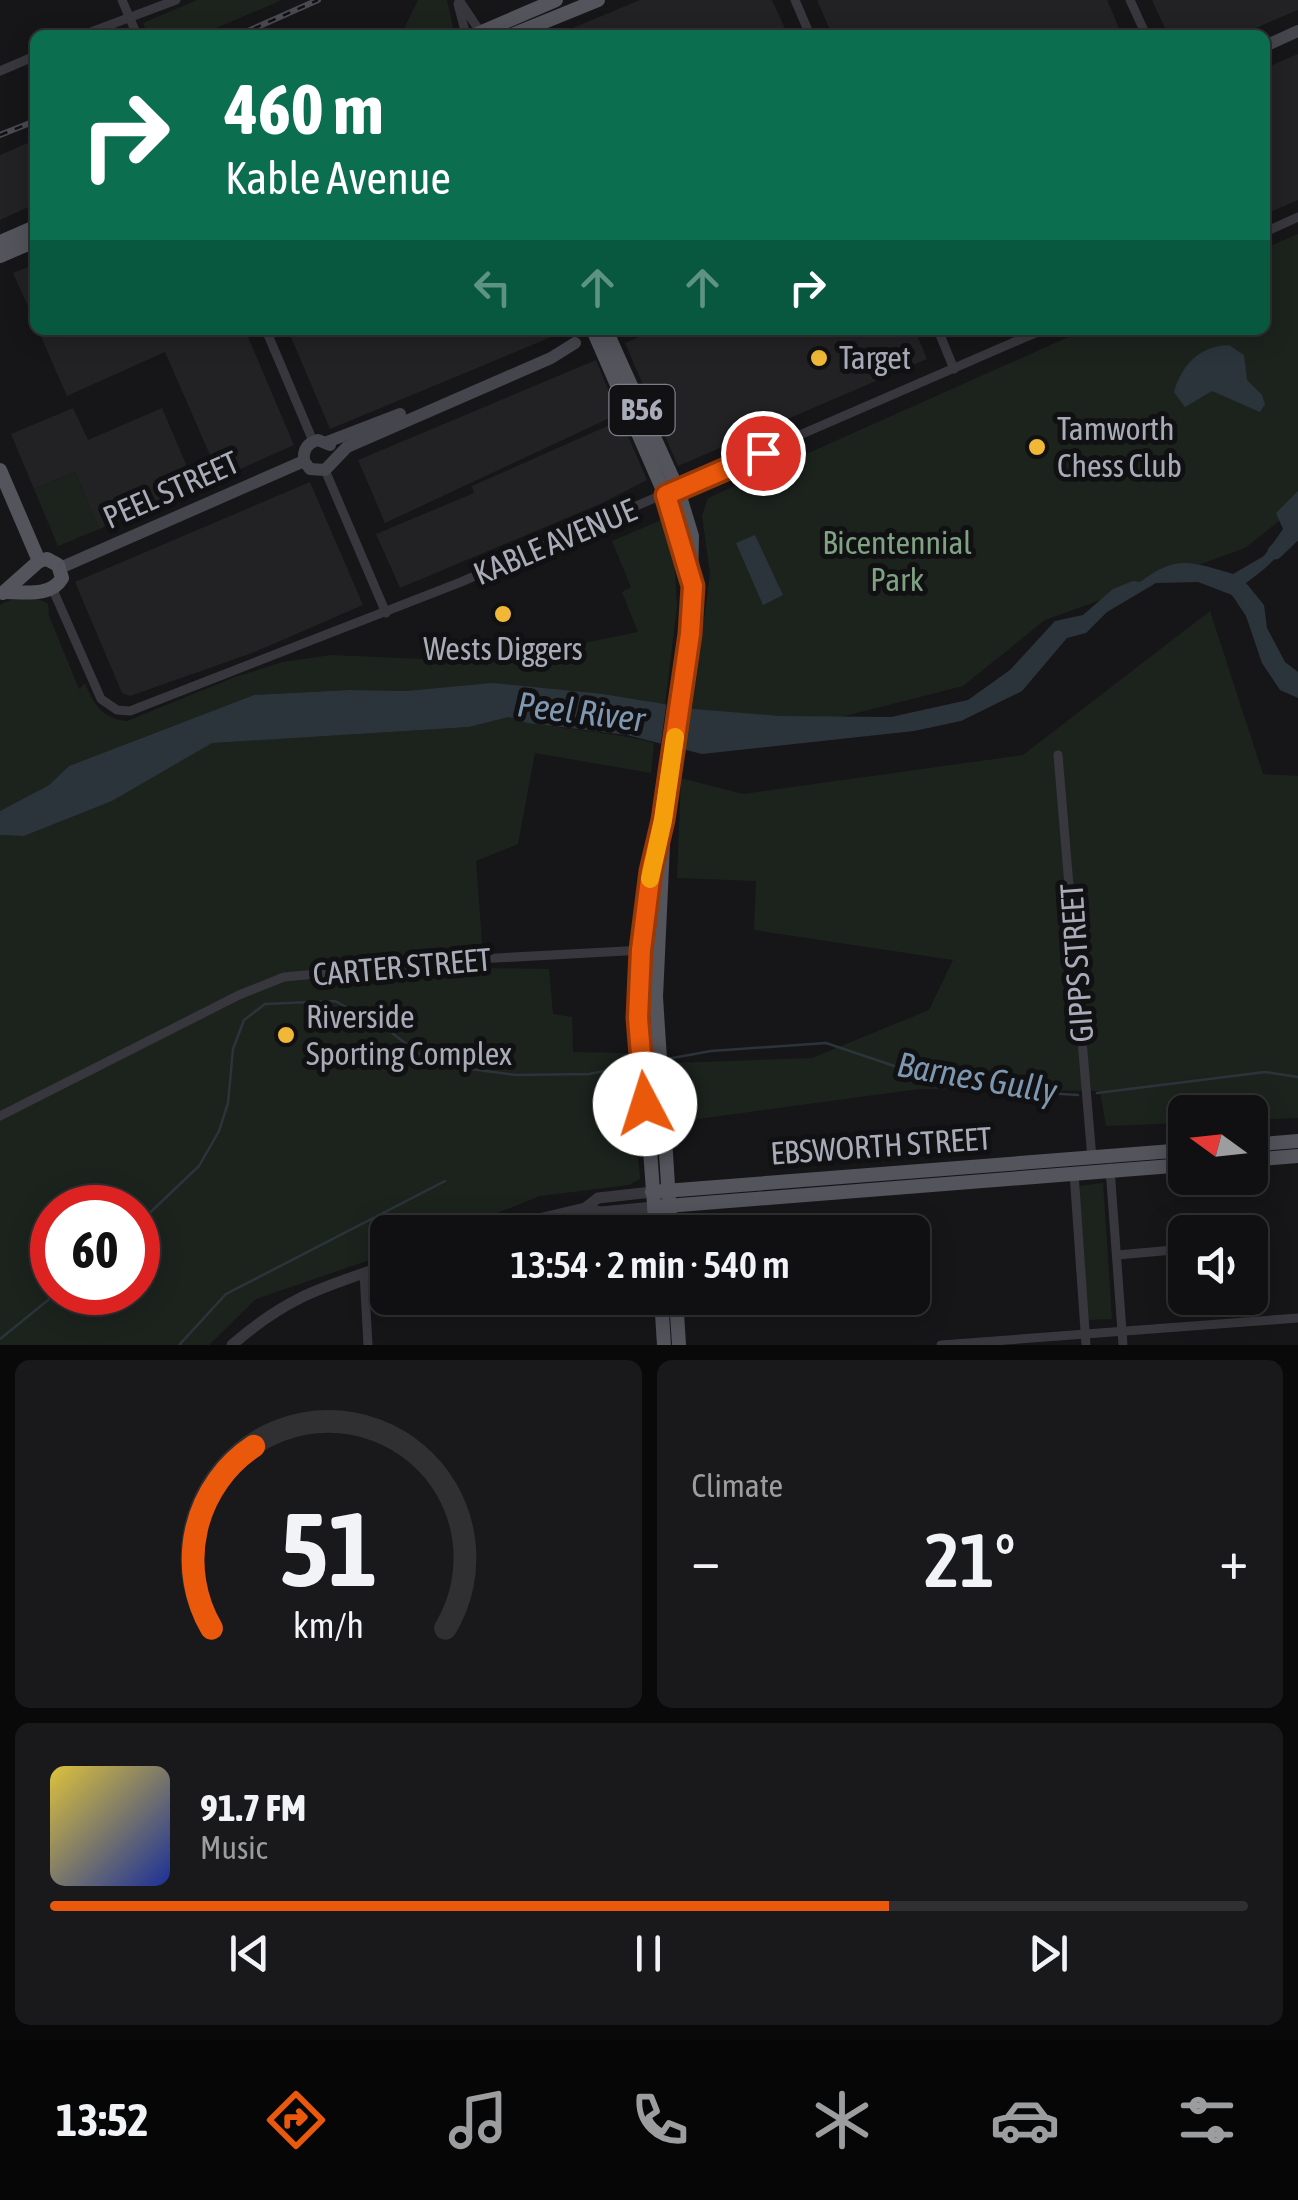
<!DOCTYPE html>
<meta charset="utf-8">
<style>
:root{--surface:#101012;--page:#19191b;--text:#f1f3f6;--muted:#9c9d9f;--line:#303032;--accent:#ea580c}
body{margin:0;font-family:"Asap Condensed",sans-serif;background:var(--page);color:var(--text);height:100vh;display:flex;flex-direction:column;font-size:38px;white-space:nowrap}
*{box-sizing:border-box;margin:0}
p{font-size:32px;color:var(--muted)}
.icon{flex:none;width:55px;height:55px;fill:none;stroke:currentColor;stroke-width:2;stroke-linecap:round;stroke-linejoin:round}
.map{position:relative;height:1345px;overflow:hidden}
.drawer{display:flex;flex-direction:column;gap:15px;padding:15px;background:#09090a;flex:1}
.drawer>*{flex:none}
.top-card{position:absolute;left:30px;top:30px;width:1240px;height:305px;border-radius:15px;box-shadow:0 5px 25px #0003,0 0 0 2px var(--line);background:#0b6e4f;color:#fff;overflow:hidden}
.needle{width:65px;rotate:285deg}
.tools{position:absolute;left:1168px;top:1095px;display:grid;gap:20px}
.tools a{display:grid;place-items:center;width:100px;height:100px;border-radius:15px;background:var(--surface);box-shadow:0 5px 25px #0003,0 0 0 2px var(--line);font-size:50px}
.speed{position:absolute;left:30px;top:1185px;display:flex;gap:20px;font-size:50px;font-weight:700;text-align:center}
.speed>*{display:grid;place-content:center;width:130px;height:130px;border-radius:50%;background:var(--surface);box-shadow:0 5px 25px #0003,0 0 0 2px var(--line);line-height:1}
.speed .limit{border:15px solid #d22;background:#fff;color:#111}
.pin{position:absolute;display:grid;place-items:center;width:85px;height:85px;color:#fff;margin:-42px;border:5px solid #fff;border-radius:50%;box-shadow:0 2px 10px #0007}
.me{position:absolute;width:110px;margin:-55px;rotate:355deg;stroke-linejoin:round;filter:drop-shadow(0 0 8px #0008)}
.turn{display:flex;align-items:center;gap:35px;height:210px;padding:0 30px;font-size:45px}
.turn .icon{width:130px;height:130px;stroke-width:2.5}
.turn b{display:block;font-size:70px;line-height:85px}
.lanes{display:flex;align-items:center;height:95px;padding:0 30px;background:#0003;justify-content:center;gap:50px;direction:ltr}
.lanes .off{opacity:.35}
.big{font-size:75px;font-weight:600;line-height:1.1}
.drawer .tile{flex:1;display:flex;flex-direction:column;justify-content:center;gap:15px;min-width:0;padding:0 35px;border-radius:15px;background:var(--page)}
.drawer .dial{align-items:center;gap:0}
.dial svg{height:260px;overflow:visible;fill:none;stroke:var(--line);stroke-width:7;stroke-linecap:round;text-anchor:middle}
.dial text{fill:var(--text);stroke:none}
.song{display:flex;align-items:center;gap:30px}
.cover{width:120px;height:120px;border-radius:15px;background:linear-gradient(135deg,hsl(50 70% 55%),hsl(230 70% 35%))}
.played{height:10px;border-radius:5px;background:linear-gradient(90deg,var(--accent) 70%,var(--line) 70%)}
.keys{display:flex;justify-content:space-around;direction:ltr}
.heat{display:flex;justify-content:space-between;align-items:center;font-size:55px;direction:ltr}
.drawer .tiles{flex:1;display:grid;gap:15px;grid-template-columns:1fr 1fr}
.tile:last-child{grid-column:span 2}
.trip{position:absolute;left:370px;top:1215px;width:560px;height:100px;border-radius:15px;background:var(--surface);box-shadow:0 5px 25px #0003,0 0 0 2px var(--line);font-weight:600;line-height:100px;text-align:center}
.tabs{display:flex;height:160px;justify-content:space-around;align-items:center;background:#060607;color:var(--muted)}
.tabs .icon{width:70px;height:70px}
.tabs .current{color:var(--accent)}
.tabs b{font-size:45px;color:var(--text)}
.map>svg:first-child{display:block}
</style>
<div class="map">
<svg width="1298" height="1345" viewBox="0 0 1298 1345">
<rect width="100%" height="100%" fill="#161618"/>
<g fill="#222225">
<polygon points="640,0 772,0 788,35 556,35"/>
<polygon points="817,0 1107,0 1122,35 832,35"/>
<polygon points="1152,0 1298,0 1298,10 1239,35 1168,35"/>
<polygon points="1298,54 1298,200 1265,214 1265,68"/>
<polygon points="35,140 35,204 0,220 0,155"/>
<polygon points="35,264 35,322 13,273"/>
<polygon points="38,330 245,330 294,445 220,478 165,352 67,396"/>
<polygon points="288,330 568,330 330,429"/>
<polygon points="655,330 915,330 927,359 678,466 625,343"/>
<polygon points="596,360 618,414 385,523 358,460"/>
<polygon points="73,408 88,440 162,408 196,488 99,529 75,472 34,489 11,434"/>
<polygon points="621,420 647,480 600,504 400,588 376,534 474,493 472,486"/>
<polygon points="310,482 363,605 252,653 130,696 122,693 75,582"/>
</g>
<g fill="#1c231d" fill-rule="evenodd">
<polygon points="197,0 282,0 200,35 148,35 143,23"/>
<polygon points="418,0 447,0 454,32 447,35 401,35"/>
<polygon points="1298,234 1298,506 1245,548 1045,620 963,686 813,724 691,718 710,574 702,516 708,498 1084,330 1265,330 1265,248"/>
<polygon points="75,472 99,529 58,546 34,489"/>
<path d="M661,520L675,569L677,606L665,705L603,694L349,690L254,695L69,766L49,785L0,811V605C17,596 31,593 48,604L49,616L79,689L85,683C93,704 103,719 127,721L235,677L283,662L331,655L491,662L638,632L622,592L631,587L612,541Z"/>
<polygon points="1210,611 1263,774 1298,776 1298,1118 1250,1120 1250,1112 1185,1112 1185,1123 1106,1126 1100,1091 919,1089 676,1122 675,1063 812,1058 929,1010 953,960 754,930 756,881 677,878 681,778 743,794 1023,755"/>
<path d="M509,717C556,731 607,730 654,743L651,773L535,753L518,844L476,861L484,968L549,969L553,1014L572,1017L573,1052L629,1053L640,1179L629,1185L540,1196L449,1232H388L387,1254L256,1299L209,1345H0V835L24,836L112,801L211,743L469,727ZM52,1208H138V1292H52Z"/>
<polygon points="1103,1183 1112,1319 1087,1320 1078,1186"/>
</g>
<g fill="#2c343b">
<path d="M1229,345L1244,355L1247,380L1262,395L1265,404L1260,412L1212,391L1185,407L1174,392C1182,365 1199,346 1229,345Z"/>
<path d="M1298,491V525L1290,528C1287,554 1265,568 1246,583L1264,605L1267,628L1285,662L1298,672V698L1280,690L1262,663L1246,616L1232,595L1198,582L1156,583L1107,612L1086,633L1067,638L1022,691L961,721L914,731L702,754L627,735L528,723L509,717L469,727L212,743L112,801L24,836L0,835V811L49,785L69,766L254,695L349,690L407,691L492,683L603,694L694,709L779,716L891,717L968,700L1010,670L1055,621L1083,615L1113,589L1133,581L1140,582C1177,554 1192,562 1233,574L1264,556L1283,529L1276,513Z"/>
<polygon points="755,535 783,595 763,605 736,543"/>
</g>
<polygon fill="#161618" points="667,700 691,704 684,755 660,749"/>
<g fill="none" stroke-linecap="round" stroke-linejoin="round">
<g stroke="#2c343b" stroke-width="2.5">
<polyline points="667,1059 711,1051 826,1043 918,1074 1011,1091 1078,1095"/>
<polyline points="1097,1093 1265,1072 1298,1077"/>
<polyline points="138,1224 199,1166 219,1131 228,1103 233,1049 244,1020 265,1004 335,1001 388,1030 433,1064 516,1075 589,1074 640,1064"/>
<polyline points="0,1339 58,1292"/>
<polyline points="179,1345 226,1294 445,1181"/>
</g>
<polyline stroke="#2c343b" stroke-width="15" points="1275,552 1298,530"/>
<g stroke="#37373d" stroke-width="9">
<polyline points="122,0 137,35"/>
<polyline points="459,0 481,33"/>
<polyline points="795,0 810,35"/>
<polyline points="1130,0 1146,35"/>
<polyline points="458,4 466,35"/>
<polyline points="83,35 176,0"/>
<polyline points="0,71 35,56"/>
<polyline points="1265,232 1298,217"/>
<polyline points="266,330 313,441"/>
<polyline points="938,330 954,369"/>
<polyline points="325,470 386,613"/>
<polyline points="53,590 101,699 117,710 130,711 461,582 1042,330"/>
<polyline points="1058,755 1092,1159"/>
<polyline points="0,1116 239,995 284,977 478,959 644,950"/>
<polyline points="1110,1168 1123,1345"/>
<polyline points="1074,1173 1086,1345"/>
<polyline points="1117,1255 1185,1249"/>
<polyline points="364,1273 368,1345"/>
<polyline points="941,1345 1298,1318"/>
</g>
<g stroke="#37373d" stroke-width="11">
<polyline points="585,1208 601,1212 654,1207"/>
<polyline points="485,1232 585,1208 598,1198 652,1192"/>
<path d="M232,1345C287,1297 320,1288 388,1265"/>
</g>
<g stroke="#45464d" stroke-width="12">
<polyline points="1265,46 1298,31"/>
<polyline points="327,442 400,414"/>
<polyline points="304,461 310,469 325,470 347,447 551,358 575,343"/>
<path d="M304,461C303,450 307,443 318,440L330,445"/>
<polyline points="60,568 304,461"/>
</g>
<g stroke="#53545c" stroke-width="14">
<polyline points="475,35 556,0"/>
<polyline points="512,35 598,0"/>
<polyline points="0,242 35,227"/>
<polyline points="0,256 35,241"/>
<polyline points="593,330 665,495 688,566"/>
<polyline points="606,330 678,490 692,536 690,635 663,819 651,871 638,985 656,1232"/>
<polyline points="0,470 39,561"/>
<path d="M4,592C24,592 52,597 62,578L58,565L47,559L39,561"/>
<polyline points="3,593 39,561"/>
<polyline points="663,845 656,997 671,1232"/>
<polyline points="1250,1145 1298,1141"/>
<polyline points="1250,1160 1298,1156"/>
<polyline points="652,1192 1185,1150"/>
<polyline points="654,1207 1185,1165"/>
<polyline points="661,1298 664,1345"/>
<polyline points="676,1298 679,1345"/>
</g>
<g stroke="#4a4b52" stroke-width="6">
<g id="rail">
<polyline points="239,35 318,0"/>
<polyline points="0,135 35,121"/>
</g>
</g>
<use href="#rail" stroke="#111113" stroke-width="2.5" stroke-dasharray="8" stroke-linecap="butt"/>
</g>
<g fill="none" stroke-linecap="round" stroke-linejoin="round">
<g stroke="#983908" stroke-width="25">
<polyline id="route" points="645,1104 638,1018 641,950 651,871 663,820 690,634 693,586 666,495 763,453"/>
</g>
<use href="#route" stroke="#ea580c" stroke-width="18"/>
<polyline stroke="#f59e0b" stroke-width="18" points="650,879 663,820 675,737"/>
</g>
<g fill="#f0b836" stroke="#111113" stroke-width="4">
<circle cx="819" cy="358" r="10"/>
<circle cx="1037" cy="447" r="10"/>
<circle cx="503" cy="614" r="10"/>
<circle cx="286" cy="1035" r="10"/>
</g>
<g text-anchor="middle" stroke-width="10" stroke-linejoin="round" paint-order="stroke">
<rect fill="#111113" stroke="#7b7e86" stroke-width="2.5" x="609.5" y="385" width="65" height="50" rx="8"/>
<g font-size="30" font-weight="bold" fill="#a8acb8">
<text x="642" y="420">B56</text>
</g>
<g font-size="32" fill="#a8acb8" stroke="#111113" text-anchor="start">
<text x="839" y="369">Target</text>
<text x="1057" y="440">Tamworth<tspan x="1057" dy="37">Chess Club</tspan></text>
<text x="503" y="660" text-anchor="middle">Wests Diggers</text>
<text x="306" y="1028">Riverside<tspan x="306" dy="37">Sporting Complex</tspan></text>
</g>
<g font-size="32" fill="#a8acb8" stroke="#111113">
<text transform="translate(171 490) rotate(-24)" y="11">PEEL STREET</text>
<text transform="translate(555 542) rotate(-23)" y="11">KABLE AVENUE</text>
<text transform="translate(1077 963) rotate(-94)" y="11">GIPPS STREET</text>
<text transform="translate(402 967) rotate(-5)" y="11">CARTER STREET</text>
<text transform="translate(881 1146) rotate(-4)" y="11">EBSWORTH STREET</text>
</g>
<g font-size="32" fill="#7fa283" stroke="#111113">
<text x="897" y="554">Bicentennial<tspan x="897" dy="37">Park</tspan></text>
</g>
<g font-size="35" font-style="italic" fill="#7f98b2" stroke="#111113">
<text transform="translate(581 712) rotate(7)" y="12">Peel River</text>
<text transform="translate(977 1078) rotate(10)" y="12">Barnes Gully</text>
</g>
</g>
</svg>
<div class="tools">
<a><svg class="needle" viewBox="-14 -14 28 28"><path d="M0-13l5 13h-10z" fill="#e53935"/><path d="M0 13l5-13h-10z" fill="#9c9d9f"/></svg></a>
<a><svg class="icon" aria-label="sound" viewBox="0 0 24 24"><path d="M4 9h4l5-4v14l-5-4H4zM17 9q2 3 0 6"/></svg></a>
</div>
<div class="speed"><div class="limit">60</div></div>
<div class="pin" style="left:763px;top:453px;background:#d93025"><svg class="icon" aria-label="arrive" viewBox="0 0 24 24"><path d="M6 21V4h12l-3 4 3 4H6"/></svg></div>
<svg class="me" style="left:645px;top:1104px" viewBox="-20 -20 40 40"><circle r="19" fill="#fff"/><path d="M0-13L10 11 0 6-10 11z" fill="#ea580c"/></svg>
<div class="trip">13:54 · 2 min · 540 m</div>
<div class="top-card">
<div class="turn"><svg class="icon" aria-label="right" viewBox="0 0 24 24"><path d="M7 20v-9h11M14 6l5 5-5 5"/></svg><div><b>460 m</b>Kable Avenue</div></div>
<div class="lanes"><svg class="icon off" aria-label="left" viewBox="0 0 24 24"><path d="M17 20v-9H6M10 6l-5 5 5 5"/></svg><svg class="icon off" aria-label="ahead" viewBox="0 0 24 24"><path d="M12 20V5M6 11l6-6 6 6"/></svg><svg class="icon off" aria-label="ahead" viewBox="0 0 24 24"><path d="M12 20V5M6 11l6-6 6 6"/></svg><svg class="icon" aria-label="right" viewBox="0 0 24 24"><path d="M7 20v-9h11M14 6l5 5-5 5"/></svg></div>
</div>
</div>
<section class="drawer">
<div class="tiles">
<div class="tile dial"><svg viewBox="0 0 100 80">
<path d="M14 69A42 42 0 1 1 86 69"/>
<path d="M14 69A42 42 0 0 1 27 13" stroke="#ea580c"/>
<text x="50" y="56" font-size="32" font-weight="700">51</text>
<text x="50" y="72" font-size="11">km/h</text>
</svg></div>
<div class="tile"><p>Climate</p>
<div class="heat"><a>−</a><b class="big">21°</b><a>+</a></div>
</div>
<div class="tile">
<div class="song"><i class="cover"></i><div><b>91.7 FM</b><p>Music</p></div></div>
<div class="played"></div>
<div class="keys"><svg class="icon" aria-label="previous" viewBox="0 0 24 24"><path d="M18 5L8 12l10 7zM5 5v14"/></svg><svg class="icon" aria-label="pause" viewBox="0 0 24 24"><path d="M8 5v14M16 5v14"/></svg><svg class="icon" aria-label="next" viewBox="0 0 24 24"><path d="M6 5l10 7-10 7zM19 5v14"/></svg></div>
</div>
</div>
</section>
<nav class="tabs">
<b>13:52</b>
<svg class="icon current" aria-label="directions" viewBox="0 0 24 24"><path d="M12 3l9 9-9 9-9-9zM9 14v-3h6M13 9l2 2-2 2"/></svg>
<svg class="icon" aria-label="music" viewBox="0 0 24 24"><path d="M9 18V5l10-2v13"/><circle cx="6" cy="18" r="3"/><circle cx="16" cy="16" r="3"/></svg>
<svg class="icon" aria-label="phone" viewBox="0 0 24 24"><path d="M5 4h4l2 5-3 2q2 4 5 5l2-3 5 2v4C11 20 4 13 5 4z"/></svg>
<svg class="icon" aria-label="climate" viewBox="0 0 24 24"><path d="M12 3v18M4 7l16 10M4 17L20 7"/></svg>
<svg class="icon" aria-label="car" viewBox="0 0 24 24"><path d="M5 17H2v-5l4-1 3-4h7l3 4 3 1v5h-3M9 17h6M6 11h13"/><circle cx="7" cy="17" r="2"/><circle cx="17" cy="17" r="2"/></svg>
<svg class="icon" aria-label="filters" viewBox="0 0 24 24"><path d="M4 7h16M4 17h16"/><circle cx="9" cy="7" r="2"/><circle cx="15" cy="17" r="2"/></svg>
</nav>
